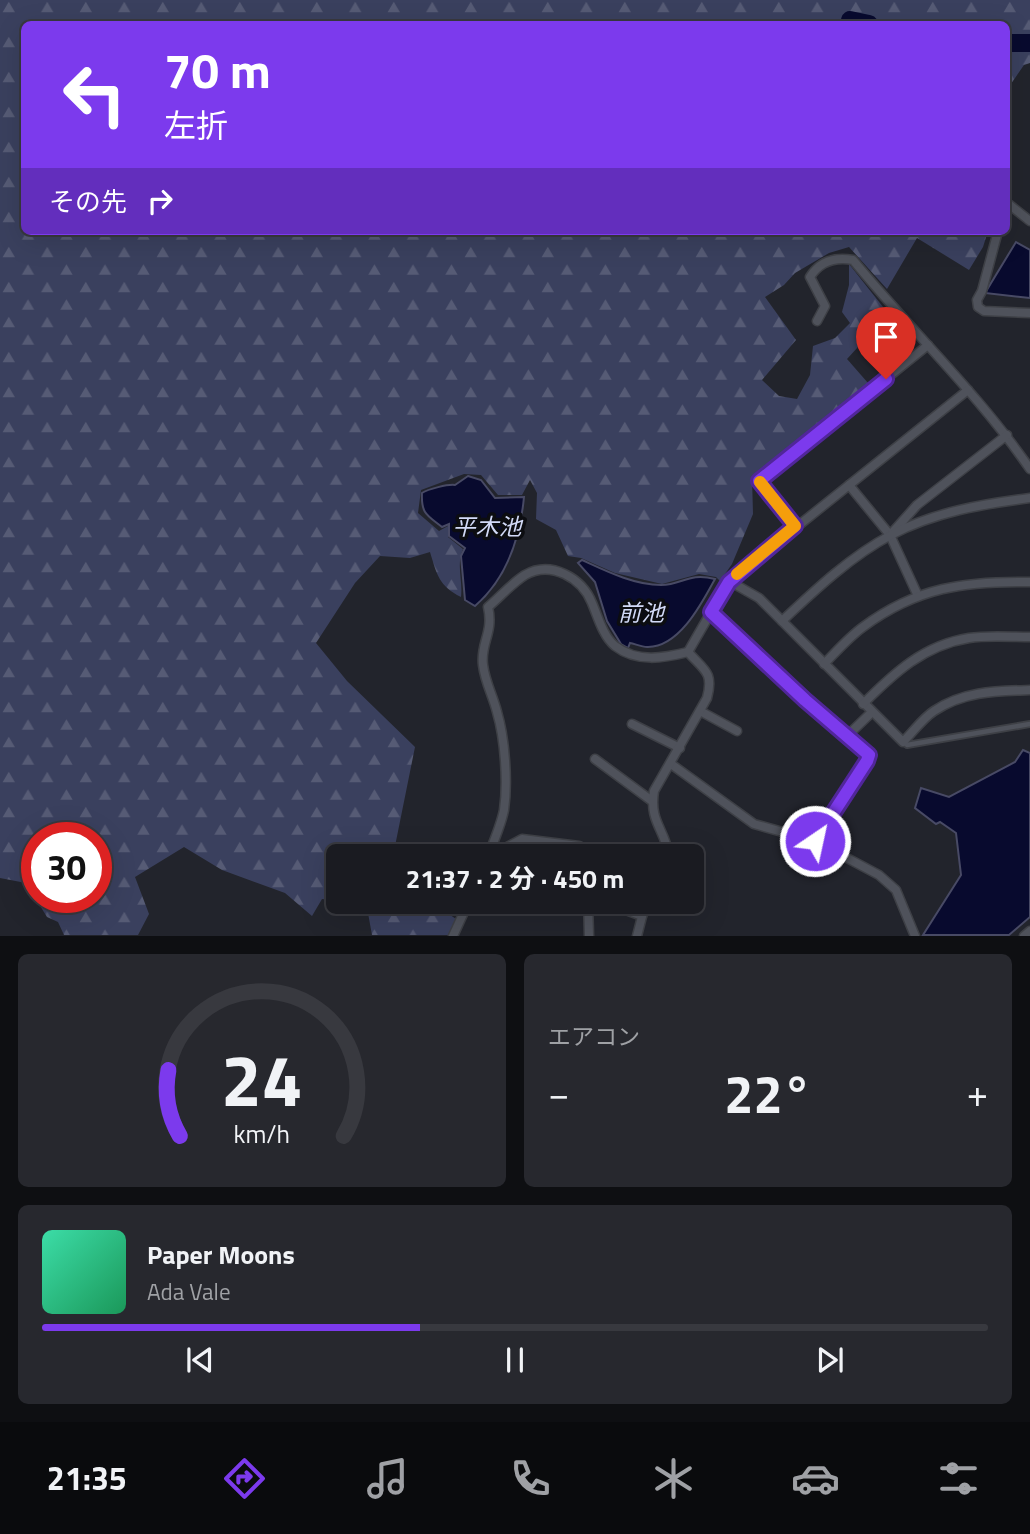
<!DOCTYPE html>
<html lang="ja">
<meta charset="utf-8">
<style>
:root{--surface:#1a1b21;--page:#27282e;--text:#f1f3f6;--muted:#9fa1a5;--line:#38393f;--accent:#7c3aed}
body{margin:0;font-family:"Titillium Web","Noto Sans JP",sans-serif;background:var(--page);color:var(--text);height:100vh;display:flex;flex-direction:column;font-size:26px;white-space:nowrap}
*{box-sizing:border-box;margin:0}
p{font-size:23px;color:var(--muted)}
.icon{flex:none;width:38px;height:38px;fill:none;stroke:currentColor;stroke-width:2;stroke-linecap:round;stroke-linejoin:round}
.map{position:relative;height:936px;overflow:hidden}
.drawer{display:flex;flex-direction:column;gap:18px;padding:18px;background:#0e0f12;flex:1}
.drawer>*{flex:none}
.hud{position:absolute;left:21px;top:21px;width:989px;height:214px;border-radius:10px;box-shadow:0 7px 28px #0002,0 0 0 2px var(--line);background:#7c3aed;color:#fff;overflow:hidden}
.speed{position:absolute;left:21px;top:822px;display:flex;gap:14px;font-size:35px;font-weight:700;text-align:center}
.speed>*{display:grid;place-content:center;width:91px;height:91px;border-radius:50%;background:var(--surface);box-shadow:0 7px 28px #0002,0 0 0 2px var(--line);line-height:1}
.speed .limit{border:10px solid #d22;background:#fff;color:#111}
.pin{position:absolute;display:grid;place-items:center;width:60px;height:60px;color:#fff;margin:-72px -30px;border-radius:50% 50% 50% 0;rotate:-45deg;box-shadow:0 0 7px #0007}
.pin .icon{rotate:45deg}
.me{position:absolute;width:77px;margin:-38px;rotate:34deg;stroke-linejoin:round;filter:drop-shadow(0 0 5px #0008)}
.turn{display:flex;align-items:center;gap:24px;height:147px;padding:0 28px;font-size:32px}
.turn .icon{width:91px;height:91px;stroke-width:2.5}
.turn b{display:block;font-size:49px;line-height:60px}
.then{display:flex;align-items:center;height:66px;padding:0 28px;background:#0003;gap:14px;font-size:26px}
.big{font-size:52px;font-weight:700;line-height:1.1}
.drawer .card{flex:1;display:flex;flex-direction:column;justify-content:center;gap:10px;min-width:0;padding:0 24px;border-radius:10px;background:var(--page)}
.drawer .dial{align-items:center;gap:0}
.dial svg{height:182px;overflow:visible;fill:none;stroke:var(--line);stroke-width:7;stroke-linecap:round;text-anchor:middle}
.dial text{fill:var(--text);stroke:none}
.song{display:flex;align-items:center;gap:21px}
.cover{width:84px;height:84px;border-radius:10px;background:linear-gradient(135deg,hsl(160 70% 55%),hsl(150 70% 35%))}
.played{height:7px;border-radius:4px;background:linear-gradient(90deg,var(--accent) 40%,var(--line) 40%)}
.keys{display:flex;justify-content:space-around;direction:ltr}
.heat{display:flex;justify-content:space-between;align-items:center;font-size:38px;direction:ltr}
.drawer .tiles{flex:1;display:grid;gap:18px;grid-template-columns:1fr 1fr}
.card:last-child{grid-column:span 2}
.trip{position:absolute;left:326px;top:844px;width:378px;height:70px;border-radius:10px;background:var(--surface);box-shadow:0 7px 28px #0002,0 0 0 2px var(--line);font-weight:700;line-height:70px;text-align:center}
.tab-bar{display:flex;height:112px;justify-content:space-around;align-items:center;background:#0a0b0d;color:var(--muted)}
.tab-bar .icon{width:49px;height:49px}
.tab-bar .current{color:var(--accent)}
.tab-bar b{font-size:32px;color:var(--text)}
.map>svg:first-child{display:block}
</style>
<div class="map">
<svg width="1030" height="936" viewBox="0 0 1030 936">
<defs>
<pattern id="forest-firs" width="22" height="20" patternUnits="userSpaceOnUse" patternTransform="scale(1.75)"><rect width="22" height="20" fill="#3a405e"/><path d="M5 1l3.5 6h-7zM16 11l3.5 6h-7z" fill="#565b75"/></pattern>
</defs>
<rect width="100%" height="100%" fill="#22242c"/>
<g fill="url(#forest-firs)" fill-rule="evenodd">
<path d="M0,0H1030V63L1024,65L1006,91V24H24V231H988L983,247L969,270L917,238L887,289L849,247L829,253L795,273L784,285L765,297L796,340L762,380L779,396L797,399L810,375L813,346L835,338L850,323L842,312L849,285V264L883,307L879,324L847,359L868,383L752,478L753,514L732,564L720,581L716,577L699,574L662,584L615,573L581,558L568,556L556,530L536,519L537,493L530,480L522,495H498L481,475L464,474L421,490L418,513L439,531L448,526V537L463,549C456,565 463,580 461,597C439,586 437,575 430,552L410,558L380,556L355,583L316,643L347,681L415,747L393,856H338V901L322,899L312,916L285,893L222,870L184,847L135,877L149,914L138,935H64L58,922L47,917L26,883L0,878ZM37,838H96V898H37Z"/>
<polygon points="338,901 443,901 440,908 456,919 448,935 372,935 368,913 349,911"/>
</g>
<g fill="#080a2e" stroke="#484a65" stroke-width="2">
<polygon points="1016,242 1030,250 1030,298 985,293"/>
<path d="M468,476L481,480L495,498L524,497C520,538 506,579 475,606L465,600L461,556L465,548L449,536V524L442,527C427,515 421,514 422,493C428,489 448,484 455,485Z"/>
<path d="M582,560C606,571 634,585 661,585C683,585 688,572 715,579C702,603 679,648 647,647C642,647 635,644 630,643L628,648L621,644L607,621L595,582L578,563Z"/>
<polygon points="1023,750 1030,753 1030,917 1009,935 923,935 961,875 956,833 940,822 936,824 915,808 921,788 949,797 1015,762"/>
</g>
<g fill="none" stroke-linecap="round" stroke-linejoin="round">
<g stroke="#080a2e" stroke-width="18">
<polyline points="850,20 869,24"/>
<polyline points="1006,43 1030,43"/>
</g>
<g stroke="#3e4046" stroke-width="8">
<polyline id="service" points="904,742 907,745 1030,724"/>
</g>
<g stroke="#3e4046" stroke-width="11">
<g id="minor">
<polyline points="1006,202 1030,221"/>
<polyline points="998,231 982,291 977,300 978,307 984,311 1030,313"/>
<path d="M817,321L825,306L810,277C820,261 836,257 853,260C911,331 978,393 1030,469"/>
<polyline points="849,485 890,535 918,596"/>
<polyline points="795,526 759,481 928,345"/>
<polyline points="892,533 917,505 1007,435"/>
<path d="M729,581L759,598L903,742C913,732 923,718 934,711C964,691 996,691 1030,690"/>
<polyline points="711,612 805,700 847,736"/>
<path d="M782,621C815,590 851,556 891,535C934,512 983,504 1030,498"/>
<path d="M824,664C836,652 849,637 863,627C917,587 965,581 1030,582"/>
<path d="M863,704C894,673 924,645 969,638C988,635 1010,637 1030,637"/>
<polyline points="700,711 737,731"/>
<polyline points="632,724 680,748"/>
<polyline points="595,759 652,801"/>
<polyline points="671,764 754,824 815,841 879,875 896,890 915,936"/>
<polyline points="815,841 867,761 869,755 847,736 872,712"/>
<path d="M488,856C494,841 501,825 504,810C508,782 505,739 497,712C493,696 485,682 483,665C480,643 494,633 488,607C500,597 512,583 525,575C551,560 582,578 592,603C598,617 603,636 615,646C637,663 664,658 688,652"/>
<polyline points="499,856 507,847 522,839 579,846 585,849 587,856"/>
<path d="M669,856C665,829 649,822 654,791L707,698C714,672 704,670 688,652L729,581L968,390"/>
<polyline points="588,901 589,936"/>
<polyline points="602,901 642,916"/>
<polyline points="453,936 469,901"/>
<polyline points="637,936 646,901"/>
<polyline points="1024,936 1030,931"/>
</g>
</g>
<use href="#service" stroke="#4f525b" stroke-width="4.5"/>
<use href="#minor" stroke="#4f525b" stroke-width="8"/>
</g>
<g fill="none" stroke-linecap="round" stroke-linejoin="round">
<g stroke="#51269a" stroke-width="18">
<polyline id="route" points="815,841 867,761 869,755 805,700 711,612 729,582 795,526 759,481 886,379"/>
</g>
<use href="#route" stroke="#7c3aed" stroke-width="12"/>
<polyline stroke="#f59e0b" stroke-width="12" points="737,574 795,526 760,482"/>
</g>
<g text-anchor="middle" stroke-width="7" stroke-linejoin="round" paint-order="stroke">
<g font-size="23" font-style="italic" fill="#d2daf7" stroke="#0c0d11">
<text x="487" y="535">平木池</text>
<text x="641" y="621">前池</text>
</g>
</g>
</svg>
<div class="speed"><div class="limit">30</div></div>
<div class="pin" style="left:886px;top:379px;background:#d93025"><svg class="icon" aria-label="arrive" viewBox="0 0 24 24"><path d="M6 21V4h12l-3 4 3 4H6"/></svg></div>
<svg class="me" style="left:815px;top:841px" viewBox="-20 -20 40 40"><circle r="17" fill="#7c3aed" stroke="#fff" stroke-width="3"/><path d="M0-11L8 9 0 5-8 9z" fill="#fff"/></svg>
<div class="trip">21:37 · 2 分 · 450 m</div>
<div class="hud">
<div class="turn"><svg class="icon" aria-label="left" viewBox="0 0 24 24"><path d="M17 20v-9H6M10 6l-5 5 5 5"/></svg><div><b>70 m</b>左折</div></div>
<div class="then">その先<svg class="icon" aria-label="right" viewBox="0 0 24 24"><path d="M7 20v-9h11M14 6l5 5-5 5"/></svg></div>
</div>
</div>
<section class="drawer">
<div class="tiles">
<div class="card dial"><svg viewBox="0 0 100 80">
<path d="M14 69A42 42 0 1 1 86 69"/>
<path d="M14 69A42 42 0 0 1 9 40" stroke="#7c3aed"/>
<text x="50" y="56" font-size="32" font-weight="700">24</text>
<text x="50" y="72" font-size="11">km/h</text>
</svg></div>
<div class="card"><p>エアコン</p>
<div class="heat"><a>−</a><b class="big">22°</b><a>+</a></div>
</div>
<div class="card">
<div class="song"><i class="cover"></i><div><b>Paper Moons</b><p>Ada Vale</p></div></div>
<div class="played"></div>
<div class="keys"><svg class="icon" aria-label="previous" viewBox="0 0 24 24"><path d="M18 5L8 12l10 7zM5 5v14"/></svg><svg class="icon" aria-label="pause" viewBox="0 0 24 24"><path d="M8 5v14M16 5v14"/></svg><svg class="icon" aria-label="next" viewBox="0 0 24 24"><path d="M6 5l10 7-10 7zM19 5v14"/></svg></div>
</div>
</div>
</section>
<nav class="tab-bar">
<b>21:35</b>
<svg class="icon current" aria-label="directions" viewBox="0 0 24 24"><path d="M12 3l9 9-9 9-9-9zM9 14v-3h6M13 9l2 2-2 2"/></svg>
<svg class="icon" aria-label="music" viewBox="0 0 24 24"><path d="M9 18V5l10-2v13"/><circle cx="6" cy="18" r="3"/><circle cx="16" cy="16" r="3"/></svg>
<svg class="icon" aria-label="phone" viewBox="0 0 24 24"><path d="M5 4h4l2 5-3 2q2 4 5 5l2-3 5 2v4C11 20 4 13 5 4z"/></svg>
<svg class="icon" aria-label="climate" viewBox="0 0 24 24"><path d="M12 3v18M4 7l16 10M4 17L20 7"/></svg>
<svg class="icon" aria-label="car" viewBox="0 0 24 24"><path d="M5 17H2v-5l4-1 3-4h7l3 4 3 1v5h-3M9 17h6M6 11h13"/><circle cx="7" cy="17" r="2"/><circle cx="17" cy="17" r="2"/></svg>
<svg class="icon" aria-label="filters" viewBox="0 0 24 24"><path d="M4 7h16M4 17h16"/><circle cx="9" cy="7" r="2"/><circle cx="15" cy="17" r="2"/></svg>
</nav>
